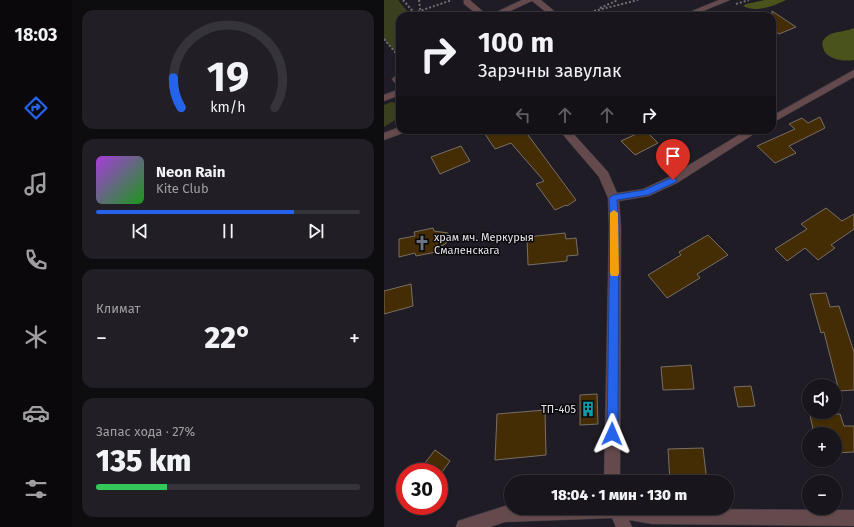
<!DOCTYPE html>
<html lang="ru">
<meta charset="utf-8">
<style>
:root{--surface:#18151c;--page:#211e25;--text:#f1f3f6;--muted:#9f9fa3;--line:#36343b;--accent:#2563eb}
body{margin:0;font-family:"Fira Sans",sans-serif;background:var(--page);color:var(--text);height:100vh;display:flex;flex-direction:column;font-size:15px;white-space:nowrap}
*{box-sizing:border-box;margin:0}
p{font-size:13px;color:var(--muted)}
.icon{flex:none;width:22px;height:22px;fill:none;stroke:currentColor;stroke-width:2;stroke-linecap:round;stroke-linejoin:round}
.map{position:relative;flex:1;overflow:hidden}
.side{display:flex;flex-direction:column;gap:10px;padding:10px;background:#0d0c0f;width:312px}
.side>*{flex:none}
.guide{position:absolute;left:12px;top:12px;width:380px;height:122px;border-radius:12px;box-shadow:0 1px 3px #0004,0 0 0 1px var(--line);background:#18151c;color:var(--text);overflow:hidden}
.buttons{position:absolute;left:418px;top:379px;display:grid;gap:8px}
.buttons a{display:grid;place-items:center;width:40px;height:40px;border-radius:50%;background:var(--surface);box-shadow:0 1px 3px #0004,0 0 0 1px var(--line);font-size:20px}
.speed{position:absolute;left:12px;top:463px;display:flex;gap:8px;font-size:20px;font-weight:700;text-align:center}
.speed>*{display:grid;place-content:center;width:52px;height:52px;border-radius:50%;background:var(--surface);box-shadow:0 1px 3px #0004,0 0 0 1px var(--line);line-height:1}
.speed .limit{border:6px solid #d22;background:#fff;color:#111}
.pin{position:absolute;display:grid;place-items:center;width:34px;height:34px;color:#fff;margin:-41px -17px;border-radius:50% 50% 50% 0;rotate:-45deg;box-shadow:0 0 4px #0007}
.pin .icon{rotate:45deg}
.me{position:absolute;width:44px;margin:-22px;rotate:1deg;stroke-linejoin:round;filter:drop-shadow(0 0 3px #0008)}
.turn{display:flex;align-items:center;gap:14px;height:84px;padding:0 16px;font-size:18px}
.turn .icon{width:52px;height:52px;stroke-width:2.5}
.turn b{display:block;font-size:28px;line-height:34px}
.lanes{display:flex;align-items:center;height:38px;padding:0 16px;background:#0003;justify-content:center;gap:20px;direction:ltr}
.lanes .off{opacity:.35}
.big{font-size:30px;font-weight:800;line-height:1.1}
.side .tile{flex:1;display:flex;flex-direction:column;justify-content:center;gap:6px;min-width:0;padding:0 14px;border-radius:12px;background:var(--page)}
.side .dial{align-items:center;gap:0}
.dial svg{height:104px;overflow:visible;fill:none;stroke:var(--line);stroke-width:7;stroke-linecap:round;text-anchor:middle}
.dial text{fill:var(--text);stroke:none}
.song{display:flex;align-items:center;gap:12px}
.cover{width:48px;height:48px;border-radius:6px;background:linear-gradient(135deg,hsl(280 70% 55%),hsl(120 70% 35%))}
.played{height:4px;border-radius:2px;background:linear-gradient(90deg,var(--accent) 75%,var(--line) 75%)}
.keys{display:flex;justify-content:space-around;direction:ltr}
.heat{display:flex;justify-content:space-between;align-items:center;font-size:22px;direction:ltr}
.charge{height:6px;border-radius:3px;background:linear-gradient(90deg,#34c759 27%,var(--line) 0)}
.trip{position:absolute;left:120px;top:475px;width:230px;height:40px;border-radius:20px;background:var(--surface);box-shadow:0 1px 3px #0004,0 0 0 1px var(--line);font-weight:800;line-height:40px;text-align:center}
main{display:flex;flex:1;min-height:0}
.tabs{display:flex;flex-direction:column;width:72px;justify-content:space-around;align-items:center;background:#0a080b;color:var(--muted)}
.tabs .icon{width:28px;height:28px}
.tabs .active{color:var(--accent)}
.tabs b{font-size:18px;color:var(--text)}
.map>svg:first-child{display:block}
</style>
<main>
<nav class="tabs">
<b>18:03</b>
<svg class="icon active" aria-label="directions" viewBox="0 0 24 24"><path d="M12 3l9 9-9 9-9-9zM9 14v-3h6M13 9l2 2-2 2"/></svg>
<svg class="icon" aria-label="music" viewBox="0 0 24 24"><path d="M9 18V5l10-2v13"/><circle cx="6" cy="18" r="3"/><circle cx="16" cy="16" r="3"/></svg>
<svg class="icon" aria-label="phone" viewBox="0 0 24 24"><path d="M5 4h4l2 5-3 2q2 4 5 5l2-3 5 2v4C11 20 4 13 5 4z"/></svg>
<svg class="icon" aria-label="climate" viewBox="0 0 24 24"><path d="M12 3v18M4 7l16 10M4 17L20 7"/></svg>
<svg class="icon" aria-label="car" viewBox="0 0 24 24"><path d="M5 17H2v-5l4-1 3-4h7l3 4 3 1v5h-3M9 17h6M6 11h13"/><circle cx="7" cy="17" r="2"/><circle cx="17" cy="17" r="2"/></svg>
<svg class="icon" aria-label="filters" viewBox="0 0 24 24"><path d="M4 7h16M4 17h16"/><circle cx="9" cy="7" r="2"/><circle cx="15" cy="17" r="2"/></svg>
</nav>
<section class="side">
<div class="tile dial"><svg viewBox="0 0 100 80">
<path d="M14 69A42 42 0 1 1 86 69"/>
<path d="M14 69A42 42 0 0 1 8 46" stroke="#2563eb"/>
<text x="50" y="56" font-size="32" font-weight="700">19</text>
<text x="50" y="72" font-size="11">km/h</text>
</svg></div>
<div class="tile">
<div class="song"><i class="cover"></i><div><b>Neon Rain</b><p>Kite Club</p></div></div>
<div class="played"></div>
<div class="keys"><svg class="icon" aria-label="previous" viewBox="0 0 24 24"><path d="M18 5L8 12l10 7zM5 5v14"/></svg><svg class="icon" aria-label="pause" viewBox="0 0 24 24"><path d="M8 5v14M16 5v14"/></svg><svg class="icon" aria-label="next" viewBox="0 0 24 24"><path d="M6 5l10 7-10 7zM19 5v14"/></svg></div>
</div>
<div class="tile"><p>Климат</p>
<div class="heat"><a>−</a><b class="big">22°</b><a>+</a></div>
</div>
<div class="tile"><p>Запас хода · 27%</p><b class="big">135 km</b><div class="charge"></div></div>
</section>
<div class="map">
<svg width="470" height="527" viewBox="0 0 470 527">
<rect width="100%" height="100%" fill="#201c26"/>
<g fill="#3a401f">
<polygon points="0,0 14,0 27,16 16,16 16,58 0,39"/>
<polygon points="8,102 16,105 16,117 0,127 0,105"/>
</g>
<g fill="#4b531c">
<path d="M381,0H402C390,6 372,13 359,6L362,4Z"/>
<path d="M470,28V60C459,62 441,59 439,47C438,44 438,43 439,41C445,30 460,33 470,28Z"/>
</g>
<g fill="#442c05" stroke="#776f65">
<polygon points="388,11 412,27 395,34 388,29"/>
<polygon points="436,117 441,128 405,146 412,153 391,163 373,146 411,129 405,124 418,118 424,123"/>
<polygon points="111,130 156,130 144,135 192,200 183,206 182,205 171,210 152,184 160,181 127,143 111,149 101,134"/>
<polygon points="261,130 274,143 251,155 237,141"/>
<polygon points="77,146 86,161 56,174 47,157"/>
<polygon points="442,208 458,221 470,214 470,229 447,245 451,248 434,260 421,248 403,261 391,249 423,229 417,224"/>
<polygon points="49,228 50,231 64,233 64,241 60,245 51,247 52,252 32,256 31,253 15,257 15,239 31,236 30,232"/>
<polygon points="181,233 182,239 192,238 194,255 183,256 183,261 144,265 143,237"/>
<polygon points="324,235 344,255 313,274 316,278 283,298 264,275 297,255 295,252"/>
<polygon points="27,284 29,306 0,314 0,291"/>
<polygon points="442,293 446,307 455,306 470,352 470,390 455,391 440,332 437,333 426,294"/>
<polygon points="307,365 310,389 279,390 277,367"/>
<polygon points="367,386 371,406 354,407 350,387"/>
<polygon points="213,394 214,424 196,425 196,395"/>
<polygon points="161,410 162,455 111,460 113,414"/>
<polygon points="456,414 460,426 470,426 470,452 451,453 451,434 430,434 426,415"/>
<polygon points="319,448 323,482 286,482 284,449"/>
<polygon points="51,450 66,461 58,472 34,472"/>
</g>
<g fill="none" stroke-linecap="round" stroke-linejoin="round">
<g stroke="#3c3842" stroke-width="1">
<g id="minor">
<polygon points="80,0 86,0 104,16 95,16 80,4"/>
<polygon points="138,0 157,0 176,16 167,16 148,1 115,16 104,16"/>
<polygon points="335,0 346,0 307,16 296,16"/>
<polygon points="470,70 470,77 388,123 388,116"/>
<polygon points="12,76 16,78 16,87 13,86 8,79"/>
<polygon points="16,89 16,95 0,101 0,95"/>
<polygon points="16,127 16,130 24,130 22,132 0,140 0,133"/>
<polygon points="175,130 186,130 224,172 233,193 259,189 285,177 363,130 375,130 373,132 293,183 265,196 235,201 237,227 236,482 220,482 225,227 224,198 215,177"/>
<polygon points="121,506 127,506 127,508 470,510 470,526 268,524 245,520 248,527 232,527 228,518 121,522 106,527 72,527 74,521"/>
</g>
</g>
<g stroke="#716e76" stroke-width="2" stroke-dasharray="2 2" stroke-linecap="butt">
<polyline points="19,0 33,16"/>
<polyline points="35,0 37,16"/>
<polyline points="352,4 365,0"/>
<polyline points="216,8 234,0"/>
<polyline points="210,11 254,0"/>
<polyline points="30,13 68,0"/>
<polyline points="200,16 210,11"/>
<polyline points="0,39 16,58"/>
</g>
<use href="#minor" fill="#644a4c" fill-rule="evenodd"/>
</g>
<polygon fill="#2563eb" stroke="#184099" points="289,177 293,180 292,182 264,195 233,200 235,227 234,434 232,438 228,440 225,438 223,434 226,227 225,198 229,195 260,190"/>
<polygon fill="#f59e0b" points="230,210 234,213 235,273 234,276 227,276 226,273 226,213"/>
<defs>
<g id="church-bare" transform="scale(1.2)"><path d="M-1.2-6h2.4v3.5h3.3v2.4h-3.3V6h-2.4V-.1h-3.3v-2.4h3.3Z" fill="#6b7280" stroke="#09080b" stroke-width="2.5" paint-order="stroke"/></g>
<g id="building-bare" transform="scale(1.2)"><path d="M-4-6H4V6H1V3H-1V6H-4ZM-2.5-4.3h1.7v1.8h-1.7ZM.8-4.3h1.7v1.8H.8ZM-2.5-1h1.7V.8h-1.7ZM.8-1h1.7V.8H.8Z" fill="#0f9aa8" stroke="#09080b" stroke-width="2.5" paint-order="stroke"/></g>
</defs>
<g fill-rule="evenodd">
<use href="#church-bare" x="38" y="243"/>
<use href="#building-bare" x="204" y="409"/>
</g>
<g text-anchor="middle" stroke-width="3" stroke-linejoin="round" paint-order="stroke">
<g font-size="11" fill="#e6e4eb" stroke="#09080b" text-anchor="start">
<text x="50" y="241">храм мч. Меркурыя<tspan x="50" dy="13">Смаленскага</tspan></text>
<text x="192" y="413" text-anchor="end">ТП-405</text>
</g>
</g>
</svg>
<div class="buttons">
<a><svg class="icon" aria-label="sound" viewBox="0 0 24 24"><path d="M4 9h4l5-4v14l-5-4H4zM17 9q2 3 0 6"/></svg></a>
<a>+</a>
<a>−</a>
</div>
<div class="speed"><div class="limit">30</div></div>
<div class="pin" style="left:289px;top:180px;background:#d93025"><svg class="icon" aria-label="arrive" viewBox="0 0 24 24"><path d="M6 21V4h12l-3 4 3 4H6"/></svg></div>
<svg class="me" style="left:228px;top:434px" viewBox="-20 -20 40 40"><path d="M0-17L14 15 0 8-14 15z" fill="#2563eb" stroke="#fff" stroke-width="4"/></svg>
<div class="trip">18:04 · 1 мин · 130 m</div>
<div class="guide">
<div class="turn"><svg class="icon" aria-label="right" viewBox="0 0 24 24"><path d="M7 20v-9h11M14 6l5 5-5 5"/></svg><div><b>100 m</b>Зарэчны завулак</div></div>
<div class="lanes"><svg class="icon off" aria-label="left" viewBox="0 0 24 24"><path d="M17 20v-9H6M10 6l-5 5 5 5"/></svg><svg class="icon off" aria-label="ahead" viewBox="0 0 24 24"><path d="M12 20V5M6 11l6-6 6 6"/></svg><svg class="icon off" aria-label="ahead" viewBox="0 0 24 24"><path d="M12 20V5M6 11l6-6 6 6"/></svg><svg class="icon" aria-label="right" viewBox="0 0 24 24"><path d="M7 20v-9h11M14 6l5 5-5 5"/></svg></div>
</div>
</div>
</main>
